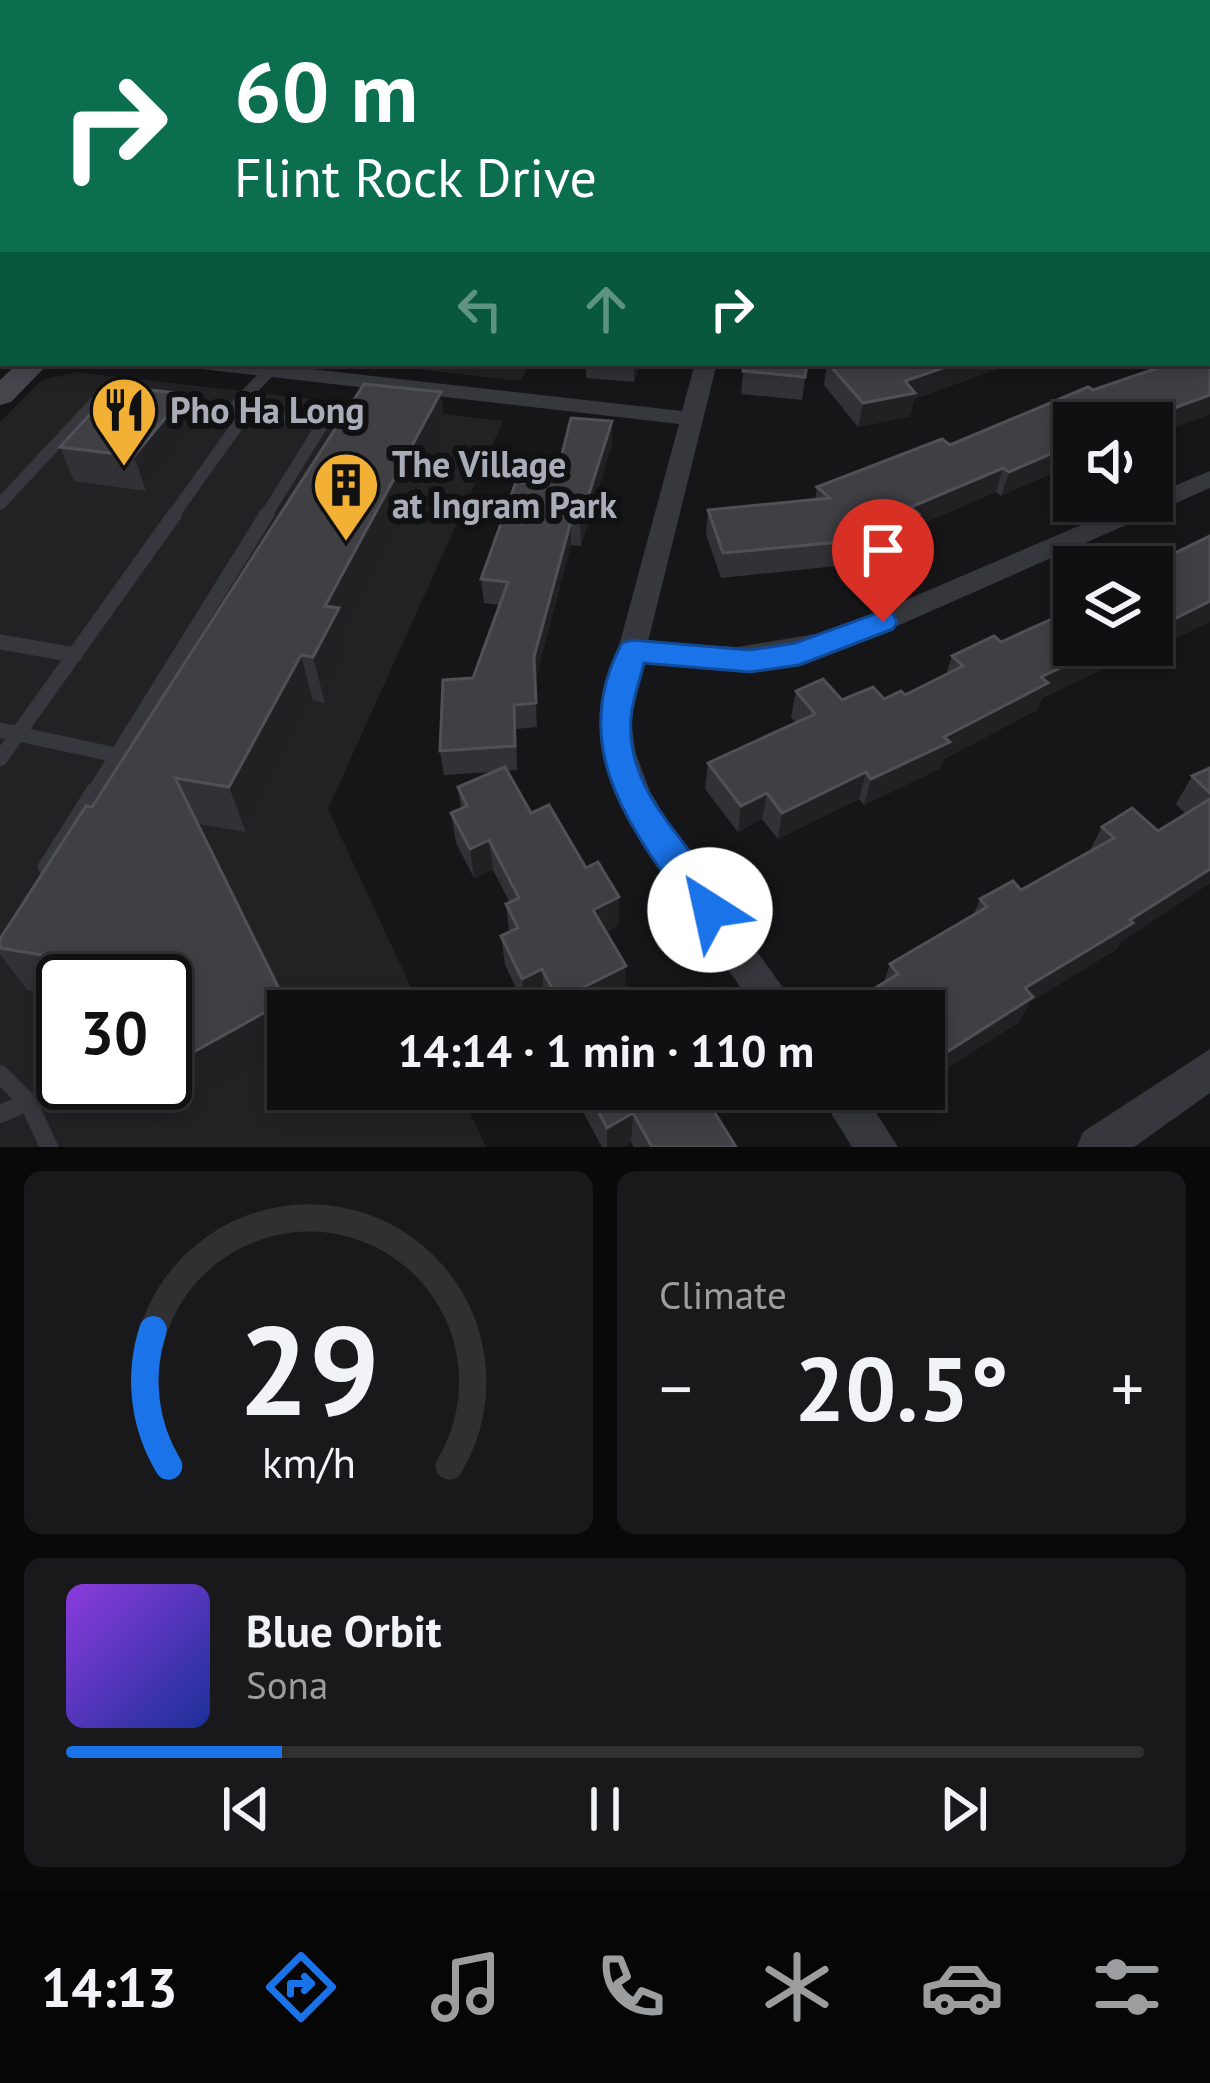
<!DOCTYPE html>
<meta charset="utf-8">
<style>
:root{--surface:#101012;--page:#19191b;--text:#f1f3f6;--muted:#9c9d9f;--line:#303032;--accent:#1a73e8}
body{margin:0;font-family:"PT Sans",sans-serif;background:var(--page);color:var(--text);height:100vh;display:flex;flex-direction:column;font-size:45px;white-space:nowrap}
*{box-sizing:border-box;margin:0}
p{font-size:39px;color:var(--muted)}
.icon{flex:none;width:66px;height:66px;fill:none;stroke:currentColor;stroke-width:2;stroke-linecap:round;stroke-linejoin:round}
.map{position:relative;height:1147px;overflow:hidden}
.panel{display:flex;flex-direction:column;gap:24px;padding:24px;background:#09090a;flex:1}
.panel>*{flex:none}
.banner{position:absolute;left:0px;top:0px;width:1212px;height:366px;box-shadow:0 6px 18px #0003,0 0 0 3px var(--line);background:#0b6e4f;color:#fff;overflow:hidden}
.tools{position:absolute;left:1053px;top:402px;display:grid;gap:24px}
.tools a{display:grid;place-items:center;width:120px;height:120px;border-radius:0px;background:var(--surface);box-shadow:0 6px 18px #0003,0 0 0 3px var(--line);font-size:60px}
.speed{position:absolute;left:36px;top:954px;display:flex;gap:24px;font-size:60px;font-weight:700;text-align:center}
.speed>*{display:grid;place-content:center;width:156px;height:156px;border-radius:50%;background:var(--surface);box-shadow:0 6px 18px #0003,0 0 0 3px var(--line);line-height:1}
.speed .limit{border:6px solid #111;border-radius:18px;background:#fff;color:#111}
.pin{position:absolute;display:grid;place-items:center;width:102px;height:102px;color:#fff;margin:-123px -51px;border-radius:50% 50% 50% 0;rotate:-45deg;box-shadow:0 0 12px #0007}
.pin .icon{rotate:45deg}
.me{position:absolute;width:132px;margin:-66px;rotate:325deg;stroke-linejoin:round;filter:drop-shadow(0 0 9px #0008)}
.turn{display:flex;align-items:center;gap:42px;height:252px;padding:0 36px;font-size:54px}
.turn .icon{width:156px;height:156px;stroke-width:2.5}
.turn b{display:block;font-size:84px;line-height:102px}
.lanes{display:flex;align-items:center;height:114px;padding:0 36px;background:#0003;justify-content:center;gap:60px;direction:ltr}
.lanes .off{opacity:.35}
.big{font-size:90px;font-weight:700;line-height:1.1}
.panel .widget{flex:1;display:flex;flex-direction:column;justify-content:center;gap:18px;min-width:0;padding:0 42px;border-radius:18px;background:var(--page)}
.panel .dial{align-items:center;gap:0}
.dial svg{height:312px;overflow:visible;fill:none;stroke:var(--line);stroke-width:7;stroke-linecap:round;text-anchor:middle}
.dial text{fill:var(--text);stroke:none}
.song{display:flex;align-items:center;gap:36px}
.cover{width:144px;height:144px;border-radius:18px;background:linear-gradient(135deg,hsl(270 70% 55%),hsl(230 70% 35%))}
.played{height:12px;border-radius:6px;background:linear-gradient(90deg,var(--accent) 20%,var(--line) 20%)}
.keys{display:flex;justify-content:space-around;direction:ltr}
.heat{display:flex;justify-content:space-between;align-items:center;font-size:66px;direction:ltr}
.panel .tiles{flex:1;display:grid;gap:24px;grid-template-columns:1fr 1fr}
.widget:last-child{grid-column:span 2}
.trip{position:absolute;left:267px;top:990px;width:678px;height:120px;border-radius:0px;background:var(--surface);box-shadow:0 6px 18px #0003,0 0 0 3px var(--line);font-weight:700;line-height:120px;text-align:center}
.tab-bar{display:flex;height:192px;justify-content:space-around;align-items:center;background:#060607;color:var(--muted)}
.tab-bar .icon{width:84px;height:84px}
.tab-bar .active{color:var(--accent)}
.tab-bar b{font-size:54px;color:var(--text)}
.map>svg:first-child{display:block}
</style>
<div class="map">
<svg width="1210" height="1147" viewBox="0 0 1210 1147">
<rect width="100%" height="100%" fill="#161618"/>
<g fill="#222225" fill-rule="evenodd">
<polygon points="363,363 529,363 521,381"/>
<path d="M76,372L503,421L328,809L422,1011H288V1089H459L486,1147H0V422L42,380ZM63,981H165V1083H63Z"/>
</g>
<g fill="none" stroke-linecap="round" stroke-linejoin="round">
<g stroke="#37383d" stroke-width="8">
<polyline points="1,0 39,3"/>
<polyline points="147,0 210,1"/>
<polyline points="442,0 501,3"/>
<polyline points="74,3 112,3"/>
</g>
<g stroke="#37383d" stroke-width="12">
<polyline points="174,404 233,409"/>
<polyline points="0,504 99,398 122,400"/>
<polyline points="172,517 247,412"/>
<polyline points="265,517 322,425 233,409 270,370"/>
</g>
<g stroke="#37383d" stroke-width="15">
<polyline points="0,642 75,655"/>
<polyline points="0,730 116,755"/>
<polyline points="0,759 175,514"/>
<polyline points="93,794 267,514"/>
</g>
<g stroke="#37383d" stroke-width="18">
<polyline points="47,867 95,791"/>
<polyline points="0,1074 28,1102 49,1147"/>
<polyline points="0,1114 28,1102"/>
</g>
<g fill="#37383d" fill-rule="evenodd">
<polygon points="993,0 1005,0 1006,3 994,3"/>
<rect x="1209" y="65" width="1" height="8"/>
<rect x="1209" y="186" width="1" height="10"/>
<polygon points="1210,215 1210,226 1209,226 1209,215"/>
<path d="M190,363H258L682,411L695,363H717L648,642L738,647L833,631L1137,501H1152V495L1210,471V488L852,646L764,667L712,669L643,663L630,716L636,754L650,791L690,859L800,1011H758C693,920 615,830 600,716L679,424L201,369Z"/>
<polygon points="1210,1049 1210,1093 1134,1147 1077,1147 1083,1132"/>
<polygon points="816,1089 861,1089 898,1147 852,1147"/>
</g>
<g fill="#45474d" fill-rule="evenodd">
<polygon points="0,131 3,131 0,145"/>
<polygon points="18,363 49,363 11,402 0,405 0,380"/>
</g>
<g fill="#63666e" fill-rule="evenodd">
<polygon points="240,0 265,0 238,3"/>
<polygon points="319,0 343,0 317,3"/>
<polygon points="361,0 384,0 359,3"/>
<polygon points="3,141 3,160 0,161 0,142"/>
<polygon points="3,259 3,281 0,282 0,260"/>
</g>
</g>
<g fill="#323236">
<polygon points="451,0 612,0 610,3 451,3"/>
<polygon points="1030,0 1210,0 1210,63 1209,3 1032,3"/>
<polygon points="3,29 3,74 0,74 0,30"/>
<polygon points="1210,350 1210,414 1152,436 1152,423 1074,423 1001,496 996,492 916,526 913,538 846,565 721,578 706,534 708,510 815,500 817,487 950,445 1093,390"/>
<polygon points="570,363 640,363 634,382 586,378 586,368 570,367"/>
<polygon points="744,363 807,363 802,400 741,394"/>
<polygon points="827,363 1014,363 914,399 910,416 858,427 824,385"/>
<polygon points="185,394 196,428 146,491 74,481 60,447"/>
<polygon points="612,421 612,444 581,546 571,545 535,681 537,727 516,729 517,770 507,771 531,813 586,868 619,897 618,926 606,932 625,994 593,1011 551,1011 544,998 525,1007 505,965 501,936 509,932 506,904 510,903 493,870 474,878 456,843 451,813 461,809 458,787 494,772 444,775 440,751 473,678 500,605 484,603 481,579 530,483 558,470"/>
<polygon points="446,437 345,634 350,655 325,703 313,701 246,832 198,824 289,1011 288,1050 157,1126 130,1088 165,981 63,981 63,996 27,990 0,954 0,939 92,807"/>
<polygon points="1210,536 1210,621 1134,659 1130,656 1042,698 1037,710 944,759 941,768 864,805 859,799 778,839 762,819 738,832 705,789 708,763 796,723 791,717 796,691 823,679 842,700 873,687 884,699 901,691 905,695 946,674 952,656 994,636 1001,642 1074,609 1074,645 1152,645 1152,567 1146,567"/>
<polygon points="1210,768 1210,883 1121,942 1117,949 1030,1002 1019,1022 924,1083 924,1011 868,1011 877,987 884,982 890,964 974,914 980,899 1021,890 1089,852 1102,827 1158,831 1186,814 1176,804 1192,776"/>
<polygon points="581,1089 700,1089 736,1147 634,1147 631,1142 624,1147 602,1147 582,1110"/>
</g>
<g fill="#212124">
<polygon points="596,0 612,0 610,3 594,3"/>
<polygon points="634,363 640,363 634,382"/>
<polygon points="957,363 1014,363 914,399 910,416 858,427 863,403 905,381"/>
<polygon points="441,392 446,437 345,634 350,655 325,703 313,657 325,606"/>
<polygon points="185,394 196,428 146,491 134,456"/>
<polygon points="1210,395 1210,414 1152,436 1152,428 1158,414"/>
<polygon points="1154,411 1148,423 1124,423"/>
<polygon points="612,421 612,444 581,546 580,522"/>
<polygon points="1074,444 1074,464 1001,496 1009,472"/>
<polygon points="1003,468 996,492 916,526 913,538 846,565 851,541 911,507"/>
<polygon points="571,521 571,545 535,681 537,727 534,657"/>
<polygon points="1210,601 1210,621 1134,659 1141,645 1152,645 1152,630"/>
<polygon points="1109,645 1136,645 1130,656 1042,698 1037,710 944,759 941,768 864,805 871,779 1041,677"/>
<polygon points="301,655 313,701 246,832 229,787"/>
<polygon points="866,772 859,799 778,839 782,813"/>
<polygon points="767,793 762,819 738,832 741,806"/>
<polygon points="489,840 493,870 474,878 470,849"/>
<polygon points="1210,869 1210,883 1121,942 1117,949 1030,1002 1019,1022 924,1083 933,1061 1025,988"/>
<polygon points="619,897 618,926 593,939 593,910"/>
<polygon points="626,966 625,994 593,1011 558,1011 558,1000"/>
<polygon points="542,969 544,998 525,1007 522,979"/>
<polygon points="285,1001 289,1011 288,1050 157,1126 130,1088 138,1083 165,1083 165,1068"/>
<polygon points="633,1113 631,1142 624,1147 607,1147 607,1128"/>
</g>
<g fill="#3f3f44" stroke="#4f5156" stroke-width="3">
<polygon points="469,0 596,0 594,3 466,3"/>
<polygon points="714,0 749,0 748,3 713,3"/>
<polygon points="831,0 869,0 869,3 830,3"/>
<rect x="919" y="0" width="40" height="3"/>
<polygon points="1042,0 1210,0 1210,44 1209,3 1043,3"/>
<polygon points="3,29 3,49 0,49 0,30"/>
<polygon points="1209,75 1210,75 1209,167"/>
<polygon points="1210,350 1210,395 1158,414 1154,411 1124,423 1074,423 1074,444 1009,472 1003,468 911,507 919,514 851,541 723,553 708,510 830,498 817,487 942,439 950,445 1088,387 1093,390 1172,363 1209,363"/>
<polygon points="744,363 807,363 805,377 743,371"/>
<polygon points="828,363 957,363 905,381 915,393 863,403"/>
<polygon points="364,384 441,392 325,606 339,608 313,657 301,655 229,787 175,778 285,1001 165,1068 165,981 91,981 84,962 0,948 0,939 86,806 92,807"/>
<polygon points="116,386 185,394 134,456 60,447"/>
<polygon points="571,418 612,421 580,522 571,521 534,657 536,703 514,705 515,746 440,751 443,680 473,678 508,582 481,579 516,482 530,483 536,467 558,470"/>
<polygon points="1210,536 1210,601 1152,630 1152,567 1146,567"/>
<polygon points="1074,609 1074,645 1109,645 1041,677 1048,683 944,737 950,742 871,779 866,772 782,813 767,793 741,806 708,763 815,714 796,691 823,679 842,700 873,687 884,699 901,691 905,695 963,666 952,656 994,636 1001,642"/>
<polygon points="505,767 531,813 549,805 586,868 598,862 619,897 593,910 626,966 558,1000 542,969 522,979 501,936 518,928 506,904 519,898 489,840 470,849 451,813 467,806 458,787"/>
<polygon points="1210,768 1210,793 1192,776"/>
<polygon points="1210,799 1210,869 1130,920 1133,923 1025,988 1033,997 933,1061 924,1048 924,1011 895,1011 877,987 898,974 890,964 987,907 980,899 1013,881 1021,890 1114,838 1102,827 1132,808 1158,831"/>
<polygon points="670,999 678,1011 649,1011"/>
<polygon points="586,1089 700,1089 736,1147 652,1147 633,1113 607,1128"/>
</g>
<path fill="#1a73e8" stroke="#114b97" stroke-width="3" d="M883,611L893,614L897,622L893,629L799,665L750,672L644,663C640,681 632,700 631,718C625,799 698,845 728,910L722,922L710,927L697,922C638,836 563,752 622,643L632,640L750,650L795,643Z"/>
<defs>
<g id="restaurant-pin" transform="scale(3.45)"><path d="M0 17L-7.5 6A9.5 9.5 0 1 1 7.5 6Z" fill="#f2b134" stroke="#111113"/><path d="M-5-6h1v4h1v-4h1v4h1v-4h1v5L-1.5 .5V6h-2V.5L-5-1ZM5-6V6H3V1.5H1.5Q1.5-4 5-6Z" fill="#111"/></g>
<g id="building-pin" transform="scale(3.45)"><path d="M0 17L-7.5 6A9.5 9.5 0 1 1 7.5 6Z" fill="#f2b134" stroke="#111113"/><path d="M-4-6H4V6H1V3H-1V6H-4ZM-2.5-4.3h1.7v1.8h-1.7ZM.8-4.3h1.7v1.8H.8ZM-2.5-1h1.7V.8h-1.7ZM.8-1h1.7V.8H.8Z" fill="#111"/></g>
</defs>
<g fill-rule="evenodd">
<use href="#restaurant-pin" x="124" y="410"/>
<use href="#building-pin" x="346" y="485"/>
</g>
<g text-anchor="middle" stroke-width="12" stroke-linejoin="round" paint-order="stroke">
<g font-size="36" font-weight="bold" fill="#a8adb8" stroke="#111113" text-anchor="start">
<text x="170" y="423">Pho Ha Long</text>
<text x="392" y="477">The Village<tspan x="392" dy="41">at Ingram Park</tspan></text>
</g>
</g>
</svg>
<div class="tools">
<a><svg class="icon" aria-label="sound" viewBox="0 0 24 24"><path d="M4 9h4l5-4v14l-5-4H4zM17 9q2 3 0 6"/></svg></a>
<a><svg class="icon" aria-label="layers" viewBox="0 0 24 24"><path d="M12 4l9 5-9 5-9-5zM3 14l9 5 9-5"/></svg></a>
</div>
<div class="speed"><div class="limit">30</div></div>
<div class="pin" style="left:883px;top:622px;background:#d93025"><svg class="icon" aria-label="arrive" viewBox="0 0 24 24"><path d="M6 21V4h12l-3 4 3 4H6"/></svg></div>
<svg class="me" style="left:710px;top:910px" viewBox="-20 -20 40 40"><circle r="19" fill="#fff"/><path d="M0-13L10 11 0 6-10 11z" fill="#1a73e8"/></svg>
<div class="trip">14:14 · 1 min · 110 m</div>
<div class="banner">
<div class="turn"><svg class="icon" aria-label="right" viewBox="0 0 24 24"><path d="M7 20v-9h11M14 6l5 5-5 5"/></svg><div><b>60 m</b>Flint Rock Drive</div></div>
<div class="lanes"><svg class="icon off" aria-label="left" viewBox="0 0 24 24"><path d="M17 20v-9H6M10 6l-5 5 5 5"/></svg><svg class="icon off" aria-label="ahead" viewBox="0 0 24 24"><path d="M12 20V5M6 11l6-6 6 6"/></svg><svg class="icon" aria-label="right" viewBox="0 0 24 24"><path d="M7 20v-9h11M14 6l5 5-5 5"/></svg></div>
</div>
</div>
<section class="panel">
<div class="tiles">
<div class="widget dial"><svg viewBox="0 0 100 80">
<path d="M14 69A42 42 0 1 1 86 69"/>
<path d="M14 69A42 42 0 0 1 10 34" stroke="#1a73e8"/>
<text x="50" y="56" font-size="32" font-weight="700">29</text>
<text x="50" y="72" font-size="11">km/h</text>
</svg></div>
<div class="widget"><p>Climate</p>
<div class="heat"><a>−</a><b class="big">20.5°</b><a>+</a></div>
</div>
<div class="widget">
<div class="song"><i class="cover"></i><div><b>Blue Orbit</b><p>Sona</p></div></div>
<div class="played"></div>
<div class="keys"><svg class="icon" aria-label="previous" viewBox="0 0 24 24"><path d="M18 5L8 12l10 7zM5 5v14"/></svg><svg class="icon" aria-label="pause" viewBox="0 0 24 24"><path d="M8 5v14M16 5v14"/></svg><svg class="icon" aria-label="next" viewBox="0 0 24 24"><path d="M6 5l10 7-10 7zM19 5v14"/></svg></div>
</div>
</div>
</section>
<nav class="tab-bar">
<b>14:13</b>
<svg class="icon active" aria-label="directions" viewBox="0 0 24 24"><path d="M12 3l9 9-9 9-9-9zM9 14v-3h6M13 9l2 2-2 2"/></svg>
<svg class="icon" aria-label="music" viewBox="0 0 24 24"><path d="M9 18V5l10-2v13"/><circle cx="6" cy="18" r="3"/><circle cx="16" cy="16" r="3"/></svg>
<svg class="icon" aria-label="phone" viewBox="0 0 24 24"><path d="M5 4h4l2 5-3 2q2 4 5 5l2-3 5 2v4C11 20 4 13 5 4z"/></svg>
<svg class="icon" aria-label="climate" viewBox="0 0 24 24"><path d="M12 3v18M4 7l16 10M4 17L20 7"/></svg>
<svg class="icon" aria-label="car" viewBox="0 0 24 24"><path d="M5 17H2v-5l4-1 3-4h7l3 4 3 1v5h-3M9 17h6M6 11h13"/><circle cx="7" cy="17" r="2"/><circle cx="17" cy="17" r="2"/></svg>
<svg class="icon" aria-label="filters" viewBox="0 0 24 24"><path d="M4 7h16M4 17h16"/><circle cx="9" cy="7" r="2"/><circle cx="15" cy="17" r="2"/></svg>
</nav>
